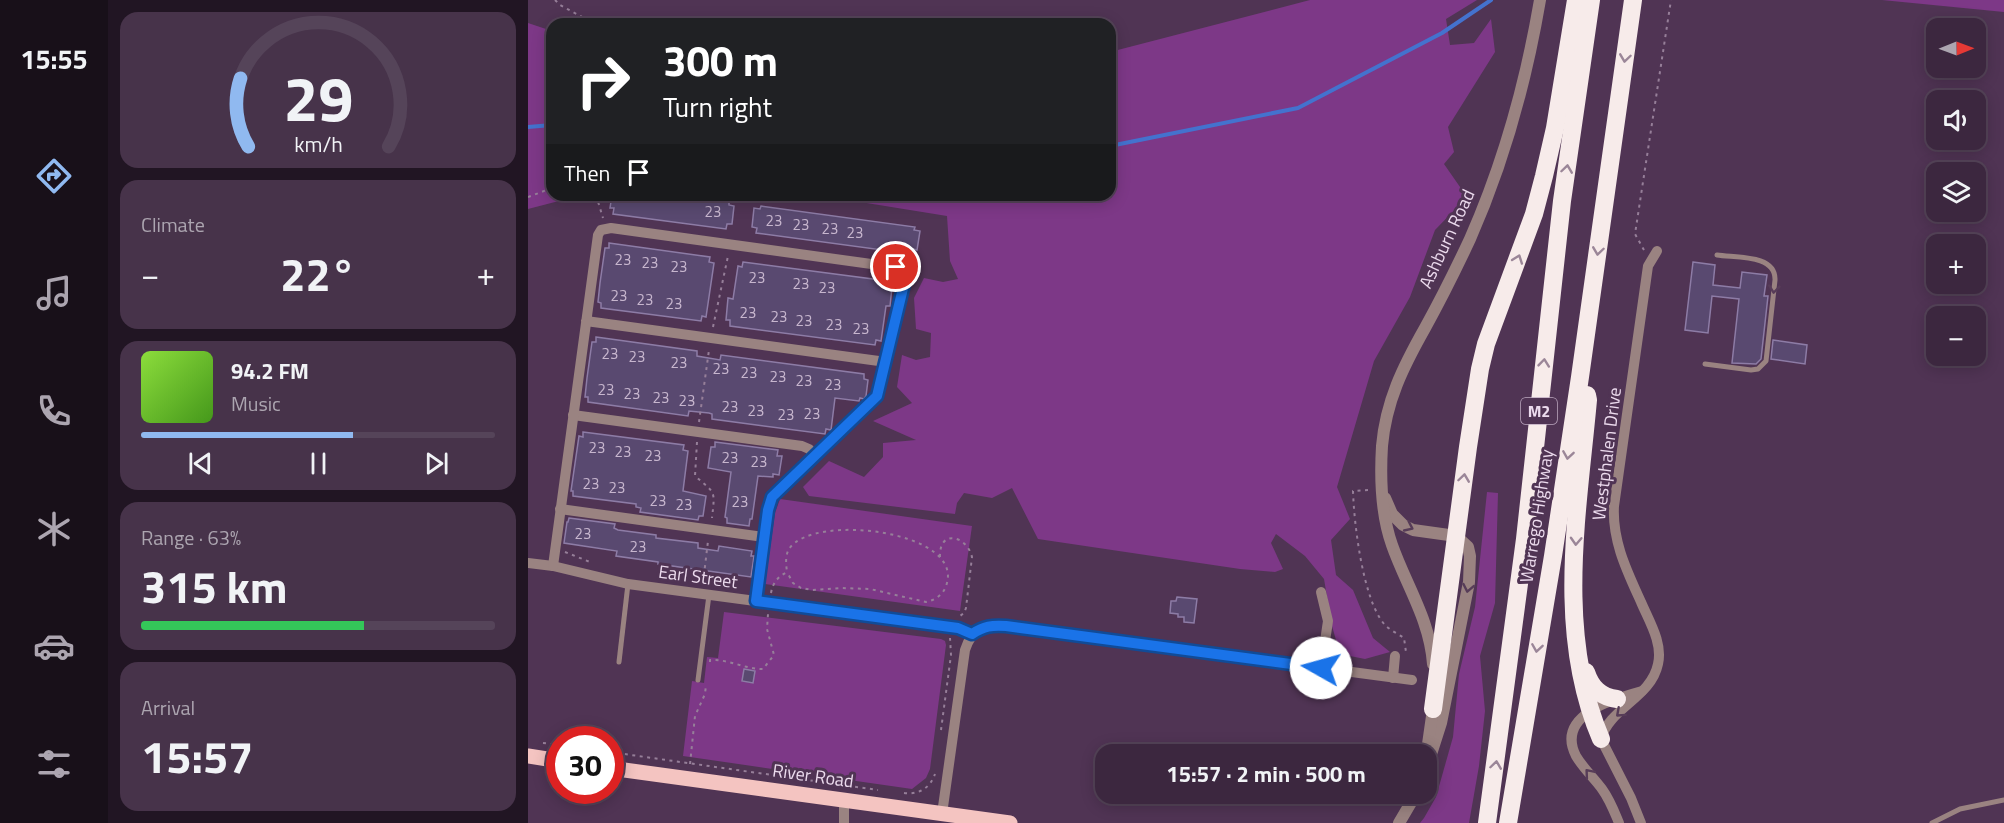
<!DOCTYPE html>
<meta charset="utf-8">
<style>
:root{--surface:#3c273f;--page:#47334a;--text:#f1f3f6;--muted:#aca5b0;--line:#554459;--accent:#90b9f0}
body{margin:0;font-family:"Titillium Web",sans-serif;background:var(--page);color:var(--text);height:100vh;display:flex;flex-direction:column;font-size:22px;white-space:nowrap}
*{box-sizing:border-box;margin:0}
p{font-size:20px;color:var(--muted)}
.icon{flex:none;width:33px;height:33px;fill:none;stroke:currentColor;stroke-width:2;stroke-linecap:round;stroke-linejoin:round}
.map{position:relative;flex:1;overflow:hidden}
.sheet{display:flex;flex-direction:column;gap:12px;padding:12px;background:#211523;width:420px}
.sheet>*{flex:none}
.hud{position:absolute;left:18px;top:18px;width:570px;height:183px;border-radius:18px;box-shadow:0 3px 15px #0003,0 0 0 2px var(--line);background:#202124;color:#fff;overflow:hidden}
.needle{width:39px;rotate:89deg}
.tools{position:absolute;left:1398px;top:18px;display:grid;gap:12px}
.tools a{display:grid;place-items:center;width:60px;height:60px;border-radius:12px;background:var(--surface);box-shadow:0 3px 15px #0003,0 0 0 2px var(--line);font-size:30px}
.speed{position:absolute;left:18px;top:726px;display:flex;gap:12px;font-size:30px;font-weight:700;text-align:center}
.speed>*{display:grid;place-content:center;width:78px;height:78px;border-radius:50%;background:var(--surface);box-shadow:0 3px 15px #0003,0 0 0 2px var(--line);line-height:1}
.speed .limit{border:9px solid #d22;background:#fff;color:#111}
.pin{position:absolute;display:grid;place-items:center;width:51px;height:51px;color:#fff;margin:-26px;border:3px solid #fff;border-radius:50%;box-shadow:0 2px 6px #0007}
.me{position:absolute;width:66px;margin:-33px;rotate:277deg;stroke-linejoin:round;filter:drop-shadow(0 0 4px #0008)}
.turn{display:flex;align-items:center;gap:21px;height:126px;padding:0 18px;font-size:27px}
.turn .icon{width:78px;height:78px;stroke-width:2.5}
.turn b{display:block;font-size:42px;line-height:51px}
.then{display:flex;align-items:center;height:57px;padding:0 18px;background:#0003;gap:12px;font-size:22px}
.big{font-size:45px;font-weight:700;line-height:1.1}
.sheet .tile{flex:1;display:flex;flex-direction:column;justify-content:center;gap:9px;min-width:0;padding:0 21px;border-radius:18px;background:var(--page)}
.sheet .dial{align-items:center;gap:0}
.dial svg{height:156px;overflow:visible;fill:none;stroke:var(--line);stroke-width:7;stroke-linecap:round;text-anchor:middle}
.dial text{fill:var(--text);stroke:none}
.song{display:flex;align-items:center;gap:18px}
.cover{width:72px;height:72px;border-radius:9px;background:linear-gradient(135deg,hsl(90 70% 55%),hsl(100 70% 35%))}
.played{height:6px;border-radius:3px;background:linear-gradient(90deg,var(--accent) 60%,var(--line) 60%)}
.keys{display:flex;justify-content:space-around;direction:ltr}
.heat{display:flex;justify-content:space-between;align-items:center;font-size:33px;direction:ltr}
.charge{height:9px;border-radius:4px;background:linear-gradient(90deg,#34c759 63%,var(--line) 0)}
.trip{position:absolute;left:567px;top:744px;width:342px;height:60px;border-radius:18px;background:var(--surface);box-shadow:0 3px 15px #0003,0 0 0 2px var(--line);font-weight:700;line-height:60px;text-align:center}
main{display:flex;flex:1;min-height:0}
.tabs{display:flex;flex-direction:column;width:108px;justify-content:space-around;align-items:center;background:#181019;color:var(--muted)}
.tabs .icon{width:42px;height:42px}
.tabs .active{color:var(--accent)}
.tabs b{font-size:27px;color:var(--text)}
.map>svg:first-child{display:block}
</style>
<main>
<nav class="tabs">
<b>15:55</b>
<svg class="icon active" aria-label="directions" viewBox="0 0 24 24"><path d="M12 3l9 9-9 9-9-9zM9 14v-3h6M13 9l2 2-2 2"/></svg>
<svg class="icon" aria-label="music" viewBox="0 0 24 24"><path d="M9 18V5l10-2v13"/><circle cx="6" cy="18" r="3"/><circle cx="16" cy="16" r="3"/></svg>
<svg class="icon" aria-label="phone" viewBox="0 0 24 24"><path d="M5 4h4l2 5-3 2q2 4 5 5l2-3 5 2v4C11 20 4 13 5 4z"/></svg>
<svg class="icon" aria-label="climate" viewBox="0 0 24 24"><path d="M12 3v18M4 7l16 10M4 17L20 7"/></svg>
<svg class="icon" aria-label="car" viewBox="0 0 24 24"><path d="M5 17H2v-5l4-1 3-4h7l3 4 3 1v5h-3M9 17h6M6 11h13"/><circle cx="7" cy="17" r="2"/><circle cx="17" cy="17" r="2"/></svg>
<svg class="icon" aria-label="filters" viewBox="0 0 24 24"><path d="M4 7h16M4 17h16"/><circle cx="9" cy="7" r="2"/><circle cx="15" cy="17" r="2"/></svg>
</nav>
<section class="sheet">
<div class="tile dial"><svg viewBox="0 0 100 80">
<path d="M14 69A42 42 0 1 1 86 69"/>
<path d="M14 69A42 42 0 0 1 10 34" stroke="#90b9f0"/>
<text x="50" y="56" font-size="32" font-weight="700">29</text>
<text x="50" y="72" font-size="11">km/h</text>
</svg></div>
<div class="tile"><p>Climate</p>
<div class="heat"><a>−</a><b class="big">22°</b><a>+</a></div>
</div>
<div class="tile">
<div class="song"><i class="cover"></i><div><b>94.2 FM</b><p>Music</p></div></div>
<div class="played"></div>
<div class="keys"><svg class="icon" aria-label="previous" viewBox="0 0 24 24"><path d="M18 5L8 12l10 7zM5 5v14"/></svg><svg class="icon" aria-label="pause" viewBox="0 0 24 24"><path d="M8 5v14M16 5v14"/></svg><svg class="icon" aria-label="next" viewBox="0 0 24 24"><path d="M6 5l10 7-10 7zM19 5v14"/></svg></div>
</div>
<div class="tile"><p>Range · 63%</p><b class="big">315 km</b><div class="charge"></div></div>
<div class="tile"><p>Arrival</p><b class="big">15:57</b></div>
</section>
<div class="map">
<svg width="1476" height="823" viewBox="0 0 1476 823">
<rect width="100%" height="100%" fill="#503454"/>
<g fill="#7d3887">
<polygon points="782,0 949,0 918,19 922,45 946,43 963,19 967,52 920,127 926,152 916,164 939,197 907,230 882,297 846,361 809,487 822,519 803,540 808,575 825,590 845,638 862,652 837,659 812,654 804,626 796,579 777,556 748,534 743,543 755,569 747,572 712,569 510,539 484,488 464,498 436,493 429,503 427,514 281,496 275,487 301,461 336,477 355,457 355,443 388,440 345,421 384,403 369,387 374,355 388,360 402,357 403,333 388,329 386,298 396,278 415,282 430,279 422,261 419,216 289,195 582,195 582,52"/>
<polygon points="1354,0 1476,0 1476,12"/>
<polygon points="184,16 241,24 125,24 129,20"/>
<polygon points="0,23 24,31 24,195 54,195 0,209"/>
<polygon points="959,492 970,493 967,603 952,656 957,711 951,766 941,823 892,823 896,818 908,797 925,737 931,674 947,607"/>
<polygon points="252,499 444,526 432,611 237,584 247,513"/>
<polygon points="196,612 413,639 417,641 418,645 402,769 398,778 384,789 155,756 164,681 176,683 179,657 190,658"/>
</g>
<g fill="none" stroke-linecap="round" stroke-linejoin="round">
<g stroke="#4472ce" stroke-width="4">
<polyline points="0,127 24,125"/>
<polyline points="582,146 770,108 914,33 963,0"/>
</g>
</g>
<g fill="#594970" stroke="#8d7ca6" stroke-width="1.5">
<polygon points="84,195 153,195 201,202 201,205 206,206 204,224 199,224 198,229 85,214 86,208 82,208"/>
<polygon points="233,206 387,227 386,230 392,231 389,250 385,249 384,254 228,233 229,228 224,227 226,208 232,209"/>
<polygon points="81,243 182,257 181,262 186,263 178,317 174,316 173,321 73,308 73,303 70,302 72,283 77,248 81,248"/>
<polygon points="215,262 360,281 360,287 364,287 362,306 358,306 353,341 348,340 347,345 202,326 202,320 198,320 200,298 205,299 210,266 214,267"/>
<polygon points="1165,262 1187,265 1185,285 1212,288 1214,272 1239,275 1236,296 1240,296 1233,359 1228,364 1204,363 1211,299 1184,296 1180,333 1157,330"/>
<polygon points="68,337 169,351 169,356 192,360 193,355 336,374 336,379 340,380 338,396 336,399 332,398 331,401 307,398 303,430 298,429 297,434 184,419 184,414 181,413 161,411 160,416 60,402 60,397 57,397 59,378 64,342 68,342"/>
<polygon points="1245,340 1279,345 1277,364 1243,359"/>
<polygon points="55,432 156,445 155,450 160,451 155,491 178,496 175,516 171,516 170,520 112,512 113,508 108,507 108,504 45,496 45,491 43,491 51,436 55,437"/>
<polygon points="187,442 250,450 249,456 254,456 251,475 245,474 245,477 230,476 224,519 222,519 221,526 199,523 199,518 197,517 203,472 180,468 183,447 187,447"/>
<polygon points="41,518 87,524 86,528 90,530 128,535 128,538 170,543 170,548 190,551 191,546 224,551 223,556 226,556 223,577 130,564 130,562 88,556 89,551 36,543 39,522 40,522"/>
<polygon points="649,597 669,599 666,623 656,622 656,617 650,617 650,614 642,613 643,601 648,601"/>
<polygon points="216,669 227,671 225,683 214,681"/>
</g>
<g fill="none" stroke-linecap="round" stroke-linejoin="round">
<g stroke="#967f99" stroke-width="2" stroke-dasharray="3 4.5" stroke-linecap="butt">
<polyline points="27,0 32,5 67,24"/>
<polyline points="68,195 75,218"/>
<polyline points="0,197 24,188"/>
<polyline points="1116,250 1107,234 1143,0"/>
<polyline points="185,327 200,256"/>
<polyline points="171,422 181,350"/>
<path d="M169,442L167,476C188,494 187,490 184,518"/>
<path d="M840,490L825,491C826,524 835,601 857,625C862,630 870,634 876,638L878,652"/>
<polyline points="37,552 62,562"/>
<path d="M412,557C411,528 439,536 444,557L438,608L436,613L432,616"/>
<polyline points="175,583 180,541"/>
<path d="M243,593C245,582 250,577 259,572C258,564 257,556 261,549C285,512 439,531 418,586C415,595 407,600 398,602L342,589L313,588L284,590L273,588L265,583L259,572"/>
<path d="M182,662V660C201,659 216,669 235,669L246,655L239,629L240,614"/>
<polyline points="413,730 423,655 422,638"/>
<polyline points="15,743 32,745"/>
<polyline points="82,752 350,790"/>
<polyline points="162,764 167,716 177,694 178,685"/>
<path d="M376,793C391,795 402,788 407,774"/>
</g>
<g stroke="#9a8381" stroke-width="5">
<path d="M1177,364L1223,370L1230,369L1238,361L1247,280C1248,254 1207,258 1189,255"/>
<polyline points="91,662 100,584"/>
<polyline points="170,680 181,595"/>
<polyline points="1404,823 1432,809 1476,800"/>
</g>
<g stroke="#9a8381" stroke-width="10">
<polyline points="45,415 274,446 281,449 287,456 349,396 358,362"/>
<polyline points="32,509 236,537 240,510 244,497 287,456"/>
<polyline points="0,563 25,566 100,584 430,628 444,634"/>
<polyline points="25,566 70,235 73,230 83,228 365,267 373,269 377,275 358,362 58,321"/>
<polyline points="228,601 236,537"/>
<polyline points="793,668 800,621 793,592"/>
<polyline points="865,678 867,656"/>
<path d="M414,814L437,650C444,628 456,624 478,626L884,680"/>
<polyline points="316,823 316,800"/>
<path d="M1091,823C1086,811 1082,800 1074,789C1066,778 1055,768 1048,756C1027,715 1085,699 1114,691"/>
<path d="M1113,823L1103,798L1073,739C1081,708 1123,698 1130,664C1135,643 1121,621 1113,602C1099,571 1084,541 1086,506L1120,266L1129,251"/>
</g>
<g stroke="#9a8381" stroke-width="12">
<polyline points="857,498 864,514 875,525 885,530 928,536 940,547 942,556 941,582 913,723 898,770"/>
<path d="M905,664C902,620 878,585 864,545C853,514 852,479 854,446C858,401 875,367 897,328C913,299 928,269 942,239C976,162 998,82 1012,0"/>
<polyline points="898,758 906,702"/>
<polyline points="871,823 888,794"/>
</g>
<g stroke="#f4c4c1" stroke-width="15">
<polyline points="0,756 32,761"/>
<polyline points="82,768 482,823"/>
</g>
<g stroke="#f7ebea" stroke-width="18">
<path d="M1059,395L1060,400C1050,511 1027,632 1073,739"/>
<path d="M1058,672C1063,687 1072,697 1089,699"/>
<polyline points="905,709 940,447 952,369 958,344 1006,214 1016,176 1027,128 1048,0"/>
<polyline points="959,823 997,539 1034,201 1063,0"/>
<polyline points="980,823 1025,556 1052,377 1105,0"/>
</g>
</g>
<defs><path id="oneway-chevron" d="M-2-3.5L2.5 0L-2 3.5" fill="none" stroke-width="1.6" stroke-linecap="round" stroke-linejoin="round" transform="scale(1.5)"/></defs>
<g stroke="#9b8698">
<use href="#oneway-chevron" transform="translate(1097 58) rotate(98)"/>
<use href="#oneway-chevron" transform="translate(1039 169) rotate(-82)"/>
<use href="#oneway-chevron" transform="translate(1070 251) rotate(98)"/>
<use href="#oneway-chevron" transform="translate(990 259) rotate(-70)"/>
<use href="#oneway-chevron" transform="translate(1016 363) rotate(-84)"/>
<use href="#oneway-chevron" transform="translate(1040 455) rotate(99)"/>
<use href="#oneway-chevron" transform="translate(936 478) rotate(-82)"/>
<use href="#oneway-chevron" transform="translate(1048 541) rotate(93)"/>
<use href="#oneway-chevron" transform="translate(1009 648) rotate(99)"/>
<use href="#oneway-chevron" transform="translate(968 765) rotate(-82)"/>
</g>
<g stroke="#573c58">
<use href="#oneway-chevron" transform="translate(1246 289) rotate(96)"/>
<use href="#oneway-chevron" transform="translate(881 527) rotate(25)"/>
<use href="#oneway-chevron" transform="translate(940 588) rotate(101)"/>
<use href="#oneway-chevron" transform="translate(1092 713) rotate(138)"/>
<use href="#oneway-chevron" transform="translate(1061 773) rotate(-130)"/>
</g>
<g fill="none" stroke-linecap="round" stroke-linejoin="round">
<g stroke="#114b97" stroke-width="15">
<path id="route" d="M368,267L376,272L377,280L349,396L244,497L240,510L228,601L430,628L444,634C456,626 464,625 478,626L793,668"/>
</g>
<use href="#route" stroke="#1a73e8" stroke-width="10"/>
</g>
<g text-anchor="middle" stroke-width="6" stroke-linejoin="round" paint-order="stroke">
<g font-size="15" fill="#c7b6ce">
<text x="185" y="217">23</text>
<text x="246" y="226">23</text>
<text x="273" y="230">23</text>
<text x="302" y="234">23</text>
<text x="327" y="238">23</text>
<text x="95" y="265">23</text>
<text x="122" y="268">23</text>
<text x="151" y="272">23</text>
<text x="229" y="283">23</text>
<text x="273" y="289">23</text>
<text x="299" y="293">23</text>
<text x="91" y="301">23</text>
<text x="117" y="305">23</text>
<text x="146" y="309">23</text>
<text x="220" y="318">23</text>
<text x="251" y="322">23</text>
<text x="276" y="326">23</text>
<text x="306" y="330">23</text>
<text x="333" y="334">23</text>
<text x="82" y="359">23</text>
<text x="109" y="362">23</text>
<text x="151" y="368">23</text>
<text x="193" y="374">23</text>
<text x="221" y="378">23</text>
<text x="250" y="382">23</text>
<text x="276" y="386">23</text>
<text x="305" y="390">23</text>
<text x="78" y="395">23</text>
<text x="104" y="399">23</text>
<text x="133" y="403">23</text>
<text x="159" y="406">23</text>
<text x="202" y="412">23</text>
<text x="228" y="416">23</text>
<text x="284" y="419">23</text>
<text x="258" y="420">23</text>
<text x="69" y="453">23</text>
<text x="95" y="457">23</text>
<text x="125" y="461">23</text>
<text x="202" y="463">23</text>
<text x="231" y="467">23</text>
<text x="63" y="489">23</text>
<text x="89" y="493">23</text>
<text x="130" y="506">23</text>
<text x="212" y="507">23</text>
<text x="156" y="510">23</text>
<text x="55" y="539">23</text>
<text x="110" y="552">23</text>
</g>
<rect fill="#503454" stroke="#bda9c0" stroke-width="1.5" x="993" y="398" width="36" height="26" rx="4.5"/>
<g font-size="16" font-weight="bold" fill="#ecdbee">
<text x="1011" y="417">M2</text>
</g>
<g font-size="18" fill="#ecdbee" stroke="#503454">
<text transform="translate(919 239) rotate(-65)" y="6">Ashburn Road</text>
<text transform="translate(1079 454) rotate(-83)" y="6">Westphalen Drive</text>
<text transform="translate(1009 516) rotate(-81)" y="6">Warrego Highway</text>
<text transform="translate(170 577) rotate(8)" y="6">Earl Street</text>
<text transform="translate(285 776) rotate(8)" y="6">River Road</text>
</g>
</g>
</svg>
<div class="tools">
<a><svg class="needle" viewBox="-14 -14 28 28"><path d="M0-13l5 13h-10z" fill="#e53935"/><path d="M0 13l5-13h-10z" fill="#aca5b0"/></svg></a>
<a><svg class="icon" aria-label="sound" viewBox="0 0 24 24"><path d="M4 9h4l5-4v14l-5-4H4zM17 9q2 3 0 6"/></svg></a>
<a><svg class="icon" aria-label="layers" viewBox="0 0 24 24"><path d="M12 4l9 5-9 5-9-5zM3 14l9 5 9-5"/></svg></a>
<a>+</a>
<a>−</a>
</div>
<div class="speed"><div class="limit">30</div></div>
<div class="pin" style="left:368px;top:267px;background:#d93025"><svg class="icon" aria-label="arrive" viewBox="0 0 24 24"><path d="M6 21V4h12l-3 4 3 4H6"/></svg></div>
<svg class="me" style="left:793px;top:668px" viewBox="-20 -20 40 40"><circle r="19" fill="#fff"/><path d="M0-13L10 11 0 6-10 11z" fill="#1a73e8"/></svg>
<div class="trip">15:57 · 2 min · 500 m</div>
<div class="hud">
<div class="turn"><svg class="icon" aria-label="right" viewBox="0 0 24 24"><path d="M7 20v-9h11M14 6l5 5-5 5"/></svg><div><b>300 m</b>Turn right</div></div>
<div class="then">Then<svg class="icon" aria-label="arrive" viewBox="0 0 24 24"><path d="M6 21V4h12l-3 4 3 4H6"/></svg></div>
</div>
</div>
</main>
